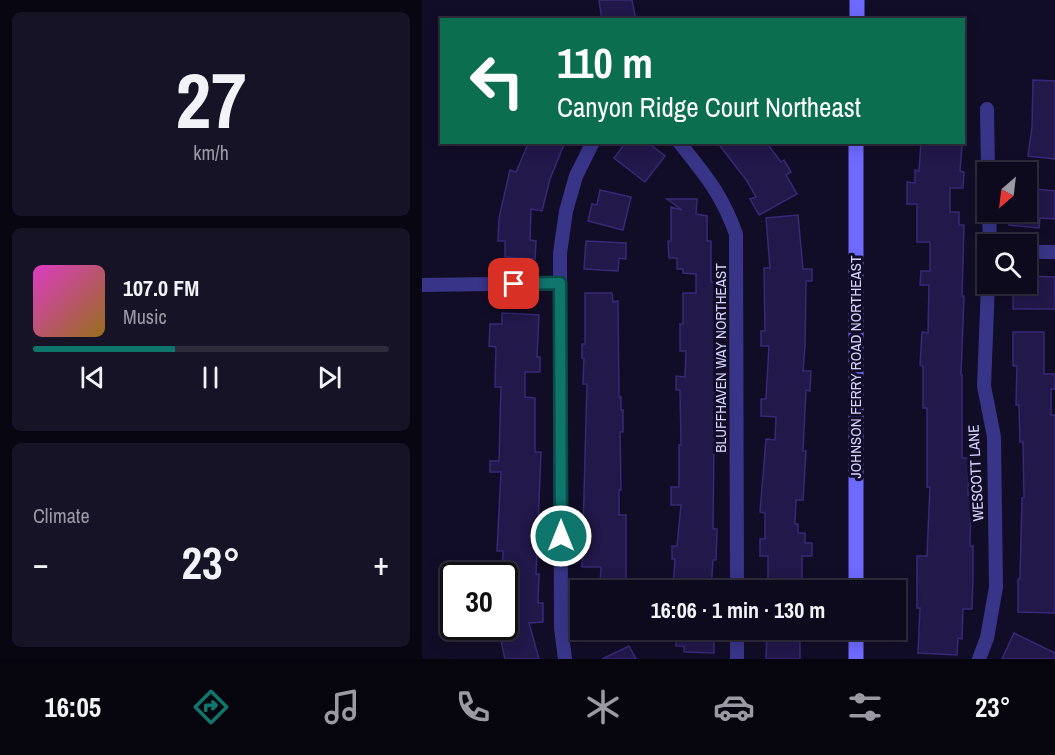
<!DOCTYPE html>
<meta charset="utf-8">
<style>
:root{--surface:#0e0a1d;--page:#171326;--text:#f1f3f6;--muted:#9b9aa4;--line:#2e2b3b;--accent:#0f766e}
body{margin:0;font-family:"Archivo Narrow",sans-serif;background:var(--page);color:var(--text);height:100vh;display:flex;flex-direction:column;font-size:22px;white-space:nowrap}
*{box-sizing:border-box;margin:0}
p{font-size:20px;color:var(--muted)}
.icon{flex:none;width:33px;height:33px;fill:none;stroke:currentColor;stroke-width:2;stroke-linecap:round;stroke-linejoin:round}
.map{position:relative;flex:1;overflow:hidden}
.sheet{display:flex;flex-direction:column;gap:12px;padding:12px;background:#080610;width:422px}
.sheet>*{flex:none}
.hud{position:absolute;left:18px;top:18px;width:525px;height:126px;border-radius:0px;box-shadow:0 3px 15px #0003,0 0 0 2px var(--line);background:#0b6e4f;color:#fff;overflow:hidden}
.needle{width:39px;rotate:208deg}
.fabs{position:absolute;left:555px;top:162px;display:grid;gap:12px}
.fabs a{display:grid;place-items:center;width:60px;height:60px;border-radius:0px;background:var(--surface);box-shadow:0 3px 15px #0003,0 0 0 2px var(--line);font-size:30px}
.speed{position:absolute;left:18px;top:562px;display:flex;gap:12px;font-size:30px;font-weight:700;text-align:center}
.speed>*{display:grid;place-content:center;width:78px;height:78px;border-radius:50%;background:var(--surface);box-shadow:0 3px 15px #0003,0 0 0 2px var(--line);line-height:1}
.speed .limit{border:3px solid #111;border-radius:9px;background:#fff;color:#111}
.pin{position:absolute;display:grid;place-items:center;width:51px;height:51px;color:#fff;margin:-26px;border-radius:12px;box-shadow:0 3px 9px #0006}
.me{position:absolute;width:66px;margin:-33px;rotate:0deg;stroke-linejoin:round;filter:drop-shadow(0 0 4px #0008)}
.turn{display:flex;align-items:center;gap:21px;height:126px;padding:0 18px;font-size:27px}
.turn .icon{width:78px;height:78px;stroke-width:2.5}
.turn b{display:block;font-size:42px;line-height:51px}
.big{font-size:45px;font-weight:700;line-height:1.1}
.sheet .widget{flex:1;display:flex;flex-direction:column;justify-content:center;gap:9px;min-width:0;padding:0 21px;border-radius:9px;background:var(--page)}
.sheet .dial{align-items:center;gap:0}
.dial b{font-size:78px;line-height:1}
.song{display:flex;align-items:center;gap:18px}
.cover{width:72px;height:72px;border-radius:9px;background:linear-gradient(135deg,hsl(310 70% 55%),hsl(40 70% 35%))}
.played{height:6px;border-radius:3px;background:linear-gradient(90deg,var(--accent) 40%,var(--line) 40%)}
.keys{display:flex;justify-content:space-around;direction:ltr}
.heat{display:flex;justify-content:space-between;align-items:center;font-size:33px;direction:ltr}
.trip{position:absolute;left:148px;top:580px;width:336px;height:60px;border-radius:0px;background:var(--surface);box-shadow:0 3px 15px #0003,0 0 0 2px var(--line);font-weight:700;line-height:60px;text-align:center}
.dock{display:flex;height:96px;justify-content:space-around;align-items:center;background:#06040c;color:var(--muted)}
.dock .icon{width:42px;height:42px}
.dock .current{color:var(--accent)}
.dock b{font-size:27px;color:var(--text)}
main{display:flex;flex:1;min-height:0}
.map>svg:first-child{display:block}
</style>
<main>
<section class="sheet">
<div class="widget dial"><b>27</b><p>km/h</p></div>
<div class="widget">
<div class="song"><i class="cover"></i><div><b>107.0 FM</b><p>Music</p></div></div>
<div class="played"></div>
<div class="keys"><svg class="icon" aria-label="previous" viewBox="0 0 24 24"><path d="M18 5L8 12l10 7zM5 5v14"/></svg><svg class="icon" aria-label="pause" viewBox="0 0 24 24"><path d="M8 5v14M16 5v14"/></svg><svg class="icon" aria-label="next" viewBox="0 0 24 24"><path d="M6 5l10 7-10 7zM19 5v14"/></svg></div>
</div>
<div class="widget"><p>Climate</p>
<div class="heat"><a>−</a><b class="big">23°</b><a>+</a></div>
</div>
</section>
<div class="map">
<svg width="634" height="659" viewBox="0 0 634 659">
<rect width="100%" height="100%" fill="#120d27"/>
<g fill="#221849" stroke="#382877" stroke-width="1.5">
<polygon points="177,0 210,0 214,20 180,20"/>
<polygon points="611,80 633,81 633,159 606,156 610,127"/>
<polygon points="107,142 143,142 128,179 120,211 109,209 108,240 114,241 113,259 83,257 83,241 76,241 77,218 88,170 94,172"/>
<polygon points="204,142 225,142 243,156 223,182 192,158"/>
<polygon points="295,142 344,142 359,162 362,160 369,172 364,175 375,194 337,215 328,199 334,197 325,181"/>
<polygon points="499,142 533,142 533,145 540,145 538,171 542,172 541,188 528,188 528,212 537,212 537,225 542,225 540,296 542,296 539,375 540,375 540,458 547,458 546,495 549,495 548,546 551,546 551,578 550,609 541,609 540,639 536,638 535,655 496,653 498,608 495,608 495,556 505,556 508,487 505,487 505,408 501,408 501,366 498,365 500,332 506,333 507,285 498,285 499,271 508,271 508,242 495,242 495,204 485,204 485,182 493,183 493,170 497,171"/>
<polygon points="604,188 633,191 633,219 618,218 617,228 587,225 589,212 604,212"/>
<polygon points="178,190 209,197 201,230 166,221 170,204 175,205"/>
<polygon points="245,199 275,199 274,214 285,216 285,241 289,241 289,282 294,282 292,417 294,417 294,435 292,435 291,529 295,529 294,560 291,560 289,591 251,591 253,559 250,559 250,546 255,546 259,505 249,505 249,487 257,487 257,445 259,445 258,390 254,390 254,376 263,377 264,351 258,351 258,324 261,324 261,293 274,293 274,274 261,273 261,269 255,269 255,258 247,258 246,241 249,241 249,207 260,210"/>
<polygon points="376,215 381,269 390,269 390,281 384,281 383,346 381,371 389,371 388,391 384,390 381,451 384,451 381,500 374,500 373,524 376,524 376,533 383,533 383,543 390,543 390,556 380,556 380,591 346,591 346,556 338,556 338,539 343,539 343,513 338,512 344,439 353,440 354,417 339,416 339,399 344,399 347,346 339,346 339,331 343,331 342,268 348,268 344,218"/>
<polygon points="164,241 204,243 204,259 197,258 196,271 162,269"/>
<polygon points="604,276 633,277 633,309 591,309 591,284 604,284"/>
<polygon points="163,293 190,293 191,302 196,301 197,397 199,397 199,410 201,410 201,432 198,432 199,490 197,490 197,515 204,515 204,589 178,588 179,567 160,567 165,384 161,384 162,358 160,358 160,344 163,344"/>
<polygon points="80,313 117,315 115,357 118,357 118,372 103,372 103,397 113,398 113,452 119,452 114,574 117,574 116,603 121,603 121,622 107,623 117,659 83,659 79,641 79,627 82,627 82,576 80,576 81,551 75,551 79,472 68,472 68,461 77,461 79,387 73,387 74,347 67,346 68,324 80,324"/>
<polygon points="591,332 622,332 622,374 633,374 633,389 629,389 629,415 633,415 633,613 596,612 596,579 598,579 600,498 602,498 601,442 598,442 597,405 594,405 595,366 591,366"/>
<polygon points="255,630 286,630 286,636 292,636 292,653 262,652 262,646 254,646"/>
<polygon points="345,630 378,630 378,659 344,659"/>
<polygon points="592,633 633,653 633,659 580,659"/>
<polygon points="207,646 214,659 180,659"/>
</g>
<g fill="none" stroke-linecap="round" stroke-linejoin="round">
<g stroke="#383589" stroke-width="14">
<polyline points="565,109 566,172"/>
<path d="M257,142C283,175 300,194 314,234L315,591"/>
<polyline points="567,212 568,244"/>
<polyline points="604,252 634,252"/>
<polyline points="0,285 138,283"/>
<polyline points="143,659 139,628 138,253 144,211 154,176 171,142"/>
<polyline points="315,659 315,630"/>
<polyline points="557,659 565,638 574,587 572,437 562,386 566,284"/>
</g>
<g stroke="#6e6aff" stroke-width="15">
<polyline points="435,20 435,0"/>
<polyline points="434,591 434,142"/>
<polyline points="434,630 434,659"/>
</g>
</g>
<g fill="none" stroke-linecap="round" stroke-linejoin="round">
<g stroke="#0a4d48" stroke-width="15">
<polyline id="route" points="92,284 138,283 139,536"/>
</g>
<use href="#route" stroke="#0f766e" stroke-width="10"/>
</g>
<g text-anchor="middle" stroke-width="6" stroke-linejoin="round" paint-order="stroke">
<g font-size="15" fill="#d8d3ff" stroke="#120d27">
<text transform="translate(299 358) rotate(-90)" y="5">BLUFFHAVEN WAY NORTHEAST</text>
<text transform="translate(434 367) rotate(-90)" y="5">JOHNSON FERRY ROAD NORTHEAST</text>
<text transform="translate(554 473) rotate(-93)" y="5">WESCOTT LANE</text>
</g>
</g>
</svg>
<div class="fabs">
<a><svg class="needle" viewBox="-14 -14 28 28"><path d="M0-13l5 13h-10z" fill="#e53935"/><path d="M0 13l5-13h-10z" fill="#9b9aa4"/></svg></a>
<a><svg class="icon" aria-label="search" viewBox="0 0 24 24"><circle cx="10" cy="10" r="6"/><path d="M15 15l6 6"/></svg></a>
</div>
<div class="speed"><div class="limit">30</div></div>
<div class="pin" style="left:92px;top:284px;background:#d93025"><svg class="icon" aria-label="arrive" viewBox="0 0 24 24"><path d="M6 21V4h12l-3 4 3 4H6"/></svg></div>
<svg class="me" style="left:139px;top:536px" viewBox="-20 -20 40 40"><circle r="17" fill="#0f766e" stroke="#fff" stroke-width="3"/><path d="M0-11L8 9 0 5-8 9z" fill="#fff"/></svg>
<div class="trip">16:06 · 1 min · 130 m</div>
<div class="hud">
<div class="turn"><svg class="icon" aria-label="left" viewBox="0 0 24 24"><path d="M17 20v-9H6M10 6l-5 5 5 5"/></svg><div><b>110 m</b>Canyon Ridge Court Northeast</div></div>
</div>
</div>
</main>
<nav class="dock">
<b>16:05</b>
<svg class="icon current" aria-label="directions" viewBox="0 0 24 24"><path d="M12 3l9 9-9 9-9-9zM9 14v-3h6M13 9l2 2-2 2"/></svg>
<svg class="icon" aria-label="music" viewBox="0 0 24 24"><path d="M9 18V5l10-2v13"/><circle cx="6" cy="18" r="3"/><circle cx="16" cy="16" r="3"/></svg>
<svg class="icon" aria-label="phone" viewBox="0 0 24 24"><path d="M5 4h4l2 5-3 2q2 4 5 5l2-3 5 2v4C11 20 4 13 5 4z"/></svg>
<svg class="icon" aria-label="climate" viewBox="0 0 24 24"><path d="M12 3v18M4 7l16 10M4 17L20 7"/></svg>
<svg class="icon" aria-label="car" viewBox="0 0 24 24"><path d="M5 17H2v-5l4-1 3-4h7l3 4 3 1v5h-3M9 17h6M6 11h13"/><circle cx="7" cy="17" r="2"/><circle cx="17" cy="17" r="2"/></svg>
<svg class="icon" aria-label="filters" viewBox="0 0 24 24"><path d="M4 7h16M4 17h16"/><circle cx="9" cy="7" r="2"/><circle cx="15" cy="17" r="2"/></svg>
<b>23°</b>
</nav>
